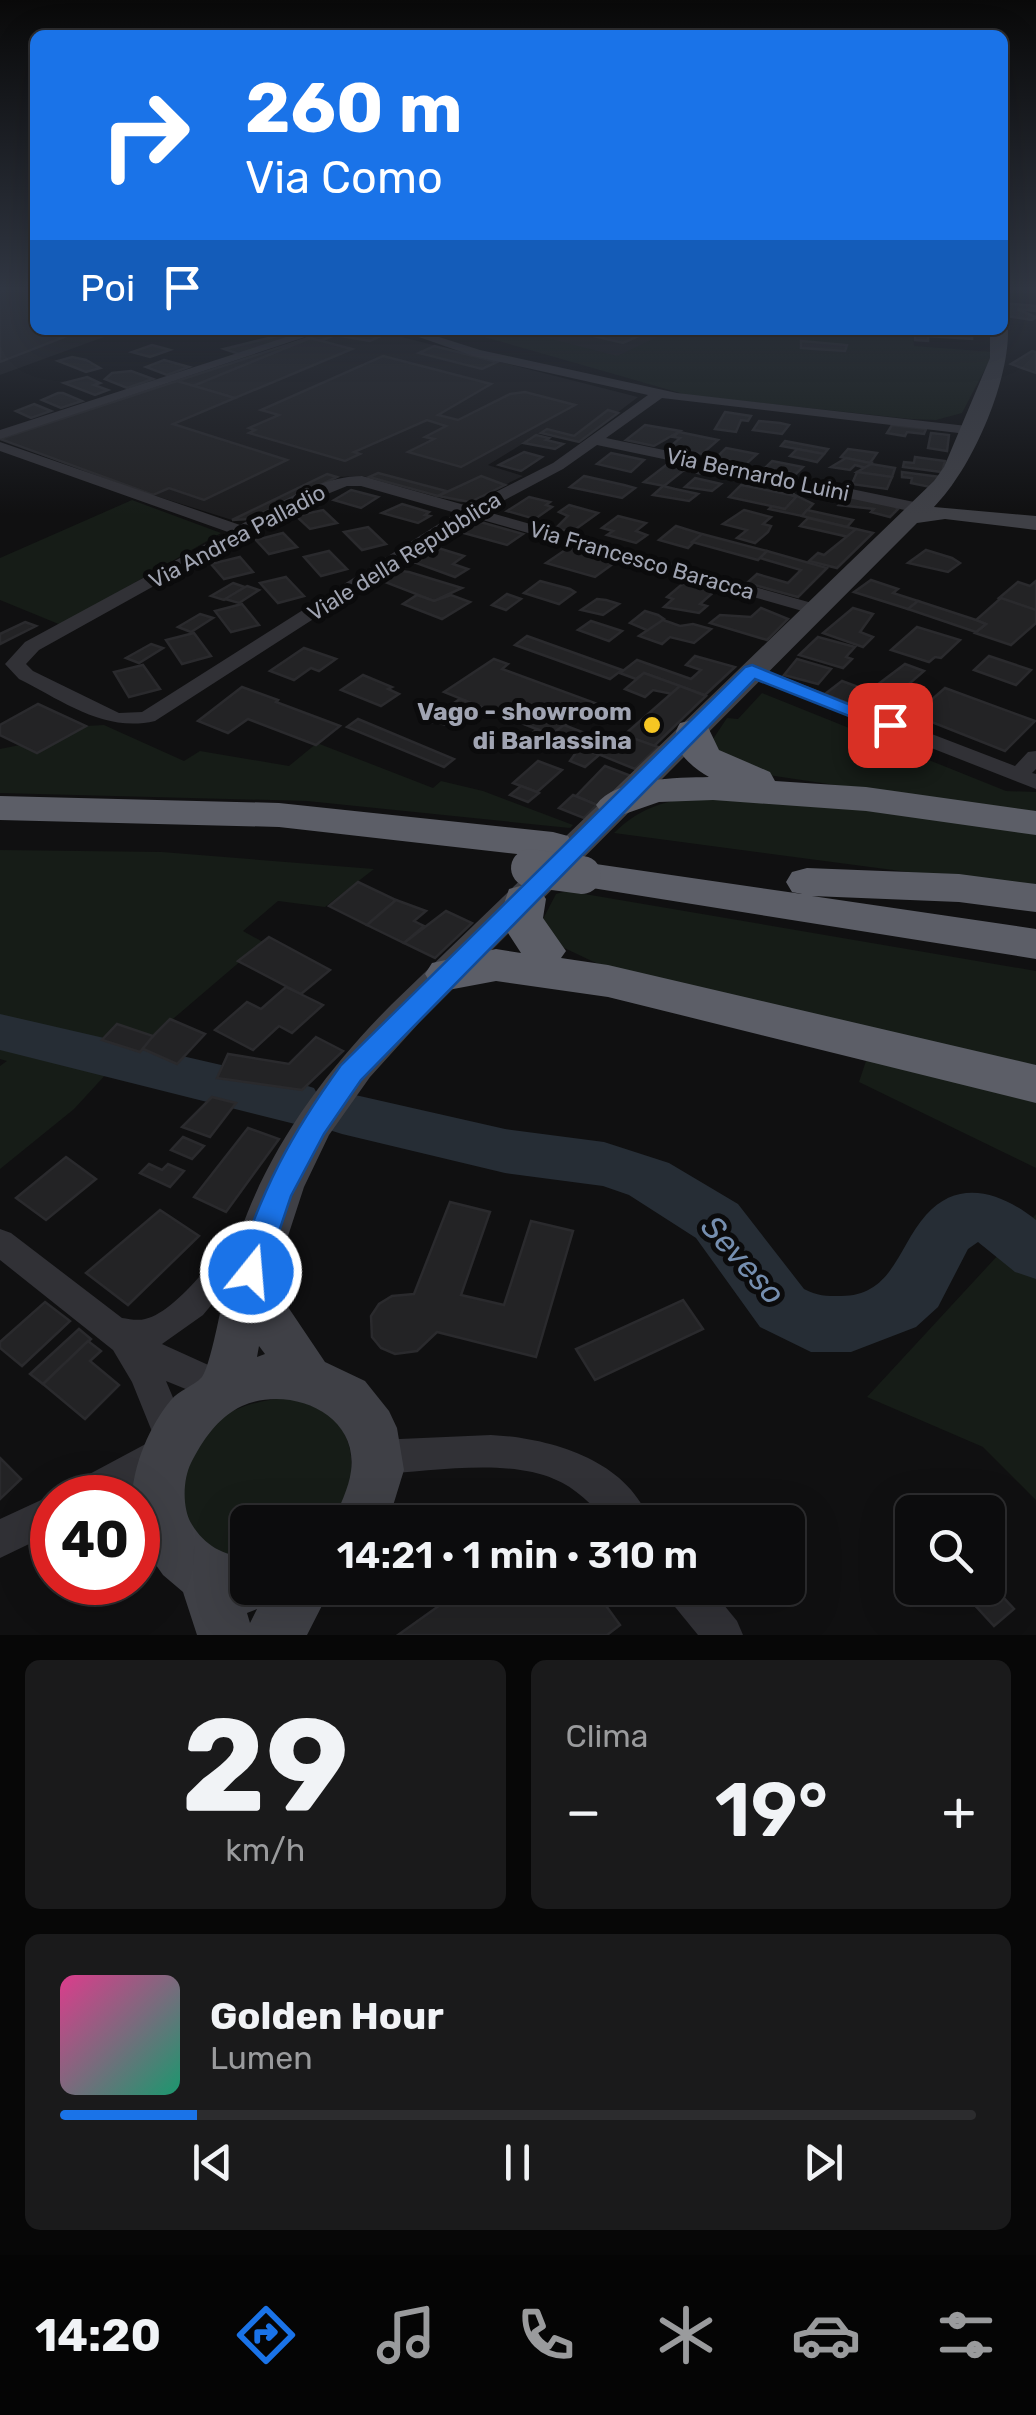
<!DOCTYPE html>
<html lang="it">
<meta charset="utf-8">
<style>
:root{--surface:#0c0c0d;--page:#1a1a1b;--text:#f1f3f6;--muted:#9a9b9d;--line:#2c2c2e;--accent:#1a73e8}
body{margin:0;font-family:Rubik,sans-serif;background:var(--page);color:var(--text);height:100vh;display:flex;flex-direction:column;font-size:38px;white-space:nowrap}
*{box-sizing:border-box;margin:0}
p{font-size:32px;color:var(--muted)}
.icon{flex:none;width:55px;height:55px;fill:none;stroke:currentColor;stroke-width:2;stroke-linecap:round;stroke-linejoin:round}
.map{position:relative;height:1635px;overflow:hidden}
.panel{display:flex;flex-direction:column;gap:25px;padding:25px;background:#070707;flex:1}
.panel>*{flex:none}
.banner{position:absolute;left:30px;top:30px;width:978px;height:305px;border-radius:15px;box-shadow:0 10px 40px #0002,0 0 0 2px var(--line);background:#1a73e8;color:#fff;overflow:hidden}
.fabs{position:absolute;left:895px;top:1495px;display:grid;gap:20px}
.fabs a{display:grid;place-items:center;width:110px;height:110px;border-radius:15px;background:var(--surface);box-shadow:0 10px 40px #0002,0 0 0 2px var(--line);font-size:50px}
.speed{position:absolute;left:30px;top:1475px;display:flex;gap:20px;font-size:50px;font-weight:700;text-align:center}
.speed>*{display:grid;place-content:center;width:130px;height:130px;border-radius:50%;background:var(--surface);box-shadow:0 10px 40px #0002,0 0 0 2px var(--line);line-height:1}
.speed .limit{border:15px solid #d22;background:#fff;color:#111}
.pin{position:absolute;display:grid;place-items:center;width:85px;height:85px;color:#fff;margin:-42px;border-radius:20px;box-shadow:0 5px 15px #0006}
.me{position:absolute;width:110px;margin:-55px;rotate:17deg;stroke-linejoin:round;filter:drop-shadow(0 0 8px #0008)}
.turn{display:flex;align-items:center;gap:35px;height:210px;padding:0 50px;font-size:45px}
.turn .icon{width:130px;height:130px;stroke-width:2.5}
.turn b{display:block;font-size:70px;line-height:85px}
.then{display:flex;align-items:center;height:95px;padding:0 50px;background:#0003;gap:20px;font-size:38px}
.big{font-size:75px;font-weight:600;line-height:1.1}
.panel .widget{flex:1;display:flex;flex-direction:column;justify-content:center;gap:15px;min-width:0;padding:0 35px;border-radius:15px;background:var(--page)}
.panel .dial{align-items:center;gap:0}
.dial b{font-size:130px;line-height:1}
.song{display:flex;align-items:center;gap:30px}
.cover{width:120px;height:120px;border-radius:15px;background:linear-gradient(135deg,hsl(330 70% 55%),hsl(160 70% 35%))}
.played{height:10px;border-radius:5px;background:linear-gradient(90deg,var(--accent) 15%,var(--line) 15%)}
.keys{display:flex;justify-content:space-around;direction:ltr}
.heat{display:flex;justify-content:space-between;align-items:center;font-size:55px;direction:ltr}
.panel .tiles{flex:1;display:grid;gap:25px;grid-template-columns:1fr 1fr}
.widget:last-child{grid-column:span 2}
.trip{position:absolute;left:230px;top:1505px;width:575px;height:100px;border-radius:15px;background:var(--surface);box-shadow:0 10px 40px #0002,0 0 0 2px var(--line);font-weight:600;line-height:100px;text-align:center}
.menu{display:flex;height:160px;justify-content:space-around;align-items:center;background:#050505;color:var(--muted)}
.menu .icon{width:70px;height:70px}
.menu .selected{color:var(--accent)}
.menu b{font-size:45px;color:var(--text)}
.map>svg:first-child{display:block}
</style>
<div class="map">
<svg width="1036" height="1635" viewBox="0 0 1036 1635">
<rect width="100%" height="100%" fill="#101011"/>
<g fill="#1c1c1e">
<polygon points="0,286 35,330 123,330 0,375"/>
<polygon points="332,330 374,330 638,397 579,442 540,433 488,465 523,476 470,502 458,502 363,476 337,477 250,519 232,520 118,484 0,439"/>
<polygon points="507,330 683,330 679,343 622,361"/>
</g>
<g fill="#161c17">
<polygon points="460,330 516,330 617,356 673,330 731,336 739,335 741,330 912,330 914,346 994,352 962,413 936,420 911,419 687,395"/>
<polygon points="132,500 221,533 61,625 0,600 0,558"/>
<polygon points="762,693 1006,791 1036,792 1036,815 768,775 722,757 713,739 727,718 738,719"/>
<polygon points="104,725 184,761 200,751 289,766 317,743 433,788 441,781 483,791 573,825 570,828 307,801 0,793 0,749 20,745 38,753 86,726"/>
<path d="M694,797L837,807L1036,832V889L614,833C638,809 661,802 694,797Z"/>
<polygon points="0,850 162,852 374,869 325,907 278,901 243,931 263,942 153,1036 117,1024 102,1040 80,1041 0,1017"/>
<polygon points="567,891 1036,971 1036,1069 596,963 558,945 543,919 556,894"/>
<polygon points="0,1044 108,1072 74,1109 0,1169 0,1066 7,1061 0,1059"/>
<polygon points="867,1058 1036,1097 1036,1168 859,1082"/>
<polygon points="1036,1214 1036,1500 983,1447 867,1397"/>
<path d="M284,1398C336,1408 358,1433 350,1486C348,1501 346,1510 337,1522H248L247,1567L215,1558L181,1513C184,1495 184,1475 189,1457C200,1418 248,1401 284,1398Z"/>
</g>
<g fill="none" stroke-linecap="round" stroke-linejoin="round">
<path fill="#262d35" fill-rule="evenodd" d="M0,1014L295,1082L314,1088L321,1101L342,1092L505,1129L604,1142L669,1163L738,1204L804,1289C817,1296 826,1296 841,1296C893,1296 898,1246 926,1215C960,1177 1003,1194 1036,1220V1279L1015,1272L978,1242L968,1249L938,1307L916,1327L851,1352H811L760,1327L696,1238L629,1195L603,1186L505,1173L342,1134L323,1128L316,1115L295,1124L0,1050Z"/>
</g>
<g fill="#232325" stroke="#2a2a2d" stroke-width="2.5">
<polygon points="0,286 35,286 35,330 82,330 0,362"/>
<polygon points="1002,303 1036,306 1036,311 1017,309 1036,317 1032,320 1007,316 1002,314"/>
<polygon points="332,330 374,330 385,334 370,341 335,335 320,341 308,338"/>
<polygon points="569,330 652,330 623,343"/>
<polygon points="915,330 957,330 957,334 972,335 972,339 928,336 928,341 915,340"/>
<polygon points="281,335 290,338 239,354 224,349"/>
<polygon points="310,338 352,349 235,398 193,386"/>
<polygon points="310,338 193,386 177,381 308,338"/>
<polygon points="801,341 847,345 845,351 801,348"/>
<polygon points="152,345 170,350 150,357 132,352"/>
<polygon points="434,346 497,362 482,369 419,353"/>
<polygon points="1032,351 1036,352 1036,373 1011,364"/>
<polygon points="383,356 491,384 438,415 458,420 510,394 525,392 575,405 461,467 408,452 434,439 425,437 446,426 427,420 354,452 360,454 345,461 249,433 255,430 249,428 279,415 261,410"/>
<polygon points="72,357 86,360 100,368 86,372 58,361"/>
<polygon points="164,360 189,367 167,375 146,367"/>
<polygon points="131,371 153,379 127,388 105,379 112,373"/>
<polygon points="87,377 100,383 94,385 108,390 95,395 64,383"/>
<polygon points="177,381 235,398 173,424 287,460 204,500 169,488 153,495 0,439"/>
<polygon points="58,393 63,393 82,401 61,408 42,400"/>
<polygon points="34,404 51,411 31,418 16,411"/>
<polygon points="608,410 618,413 579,442 541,433 547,429 574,436"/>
<polygon points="725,412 751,416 748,421 741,420 736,432 715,429"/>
<polygon points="759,421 780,423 789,425 782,434 753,430"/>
<polygon points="645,425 680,431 654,446 626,440"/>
<polygon points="892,425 926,429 924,434 907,432 905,436 887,433"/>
<polygon points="679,432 718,440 702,454 670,447 680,438 673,437"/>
<polygon points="931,433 949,435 947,451 928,448"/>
<polygon points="536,435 549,438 546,440 563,444 555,449 524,443"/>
<polygon points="785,441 828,449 824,454 781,446"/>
<polygon points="726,448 757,454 746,464 716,458"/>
<polygon points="797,449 824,454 817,462 790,456"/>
<polygon points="848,449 877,453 870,463 841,457"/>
<polygon points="524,452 542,457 521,471 499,465"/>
<polygon points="611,453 644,460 631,472 597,464"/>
<polygon points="915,457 945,461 942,472 903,467 904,462 914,463"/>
<polygon points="846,458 870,463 871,463 866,468 855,465 850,470 831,467"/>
<polygon points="674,459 710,467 702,474 684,470 664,486 644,482"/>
<polygon points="772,461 803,467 796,474 765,468"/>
<polygon points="871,464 895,468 892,477 857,472"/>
<polygon points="857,472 892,477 887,489 852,484"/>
<polygon points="902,472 940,477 930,487 911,483 912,478 902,477"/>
<polygon points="378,473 446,491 438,496 369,477"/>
<polygon points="327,474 337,477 250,519 232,520"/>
<polygon points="481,476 505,485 470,502 438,496"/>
<polygon points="584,476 624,485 635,488 622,498 570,487"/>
<polygon points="695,478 721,484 712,491 685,487"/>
<polygon points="741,485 791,495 796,497 785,509 729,497"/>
<polygon points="663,486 675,489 698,494 689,501 653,495"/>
<polygon points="351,490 378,497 361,508 334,500"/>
<polygon points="793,494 813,504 802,516 769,509 772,506 785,509 796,497"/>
<polygon points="849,496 893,505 898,509 890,517 871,512 874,509 839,505"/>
<polygon points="529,497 550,502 546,505 552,507 535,519 507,511"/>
<polygon points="402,504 429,512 425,515 430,516 418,523 382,513"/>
<polygon points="569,505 598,513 573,531 555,529 568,516 559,512"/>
<polygon points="323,510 337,523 310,529 296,516"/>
<polygon points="744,510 771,517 763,524 771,526 768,532 755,543 737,538 747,530 723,524"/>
<polygon points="807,510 853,520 847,527 802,516"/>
<polygon points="618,516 646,523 636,531 647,535 636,543 607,535 613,531 602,528"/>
<polygon points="808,518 847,527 856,529 849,537 800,526"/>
<polygon points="477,521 523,534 507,545 460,532"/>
<polygon points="676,526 702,534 688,548 659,540"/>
<polygon points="368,527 386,544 362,550 344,532"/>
<polygon points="856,529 873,533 837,568 809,561 818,553 824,555"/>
<polygon points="283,533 297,547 269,554 256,540"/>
<polygon points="702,534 767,551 758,560 692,542"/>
<polygon points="438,548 464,556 453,564 468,569 455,577 416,563"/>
<polygon points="568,548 613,561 614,563 595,577 546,563"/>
<polygon points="926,550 952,558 960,563 948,572 908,563"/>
<polygon points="329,551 347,569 321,576 304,557"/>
<polygon points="767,551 827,568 798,597 747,583 757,574 788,583 801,570 760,558"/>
<polygon points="240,557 253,572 224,579 211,564"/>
<polygon points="401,571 409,572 462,588 434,601 385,582"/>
<polygon points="286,577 304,596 278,603 260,583"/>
<polygon points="871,580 898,589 893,593 918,601 908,609 854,592"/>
<polygon points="540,581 570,589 575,592 559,604 524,593"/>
<polygon points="686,581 716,590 700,604 707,606 699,613 664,607 673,599 667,597"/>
<polygon points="1036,581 1036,610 999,598 1018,582 1030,586"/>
<polygon points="233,583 245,587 224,600 211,596"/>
<polygon points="247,586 259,590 239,603 225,599"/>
<polygon points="507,594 521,599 506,610 492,605"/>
<polygon points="417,595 434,601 451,595 470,602 442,619 403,604"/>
<polygon points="1001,598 1036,610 1036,623 1011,645 975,633 986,624 976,620"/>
<polygon points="597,599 606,600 619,604 603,615 581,610"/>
<polygon points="918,601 976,620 986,624 976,632 908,609"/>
<polygon points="242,604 259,625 231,632 215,611"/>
<polygon points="761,608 788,619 767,640 710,623 720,615 751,617"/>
<polygon points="853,608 873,614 860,632 873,637 863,647 823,633"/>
<polygon points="645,611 658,615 664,619 649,631 630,623"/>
<polygon points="200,614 213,618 191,632 178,627"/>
<polygon points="663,620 680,626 693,624 711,629 694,643 670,637 662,644 639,636"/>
<polygon points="591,621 622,631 609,641 578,630"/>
<polygon points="25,622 36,626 0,644 0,634"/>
<polygon points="917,627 960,640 941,658 935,657 929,662 891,650"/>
<polygon points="194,633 211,656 182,664 166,640"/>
<polygon points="527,636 622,670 610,679 515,645"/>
<polygon points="818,637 855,647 846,657 852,659 843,668 799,655"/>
<polygon points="151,644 163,648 139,663 126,658"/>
<polygon points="304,648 336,659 319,671 311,668 294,680 270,671"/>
<polygon points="695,656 735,667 705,695 644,673 636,679 620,673 637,660 691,679 701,670 686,665"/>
<polygon points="989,656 1031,670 1016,685 974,670"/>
<polygon points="494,659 508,664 502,669 595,703 551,735 444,692"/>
<polygon points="797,659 831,669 818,684 784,675"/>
<polygon points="905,664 924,671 874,714 825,694 842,681 869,691"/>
<polygon points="143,665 160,689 129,697 114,672"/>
<polygon points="644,673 680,686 672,694 653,690 645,697 625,689"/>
<polygon points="363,675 392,687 388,689 399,694 381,706 341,690"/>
<polygon points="680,686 706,696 654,746 624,735"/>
<polygon points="242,687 278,700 276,702 340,726 316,745 248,719 228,733 198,721"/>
<polygon points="945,688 1035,721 1005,751 914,715"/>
<polygon points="460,699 489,710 480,717 462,716 459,727 427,721"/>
<polygon points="38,704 86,726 37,753 0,735 0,725"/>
<polygon points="358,719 454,759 444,767 347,727"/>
<polygon points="564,725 610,743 619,744 627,736 658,747 635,769 551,735"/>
<polygon points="537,729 551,735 567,741 557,749 527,738"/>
<polygon points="580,747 599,755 585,767 570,761"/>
<polygon points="538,761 562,770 537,792 513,783"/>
<polygon points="605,766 631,776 599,806 576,796"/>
<polygon points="521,786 537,792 539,793 528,802 510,795"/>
<polygon points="573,795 597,805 584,818 559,808"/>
<polygon points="358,882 396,900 367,925 329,906"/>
<polygon points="396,900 426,911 414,921 424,926 404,943 367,925"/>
<polygon points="446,911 472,923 435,958 404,943"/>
<polygon points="269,937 330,970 301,994 238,961"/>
<polygon points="286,987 323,1005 292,1033 279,1026 253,1050 215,1030 247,1002 261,1009"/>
<polygon points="170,1019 205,1034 177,1064 141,1048"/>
<polygon points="117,1024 153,1036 140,1052 102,1040"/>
<polygon points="316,1037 343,1051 302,1090 217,1078 228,1054 289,1064"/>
<polygon points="212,1097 236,1103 210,1137 182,1127"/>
<polygon points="248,1128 279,1139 226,1212 194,1197"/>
<polygon points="183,1137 204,1146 192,1159 171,1150"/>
<polygon points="66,1157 96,1179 46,1220 16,1198"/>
<polygon points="149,1164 162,1170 168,1164 184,1171 170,1187 140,1173"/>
<polygon points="450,1202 490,1212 461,1295 504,1305 531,1221 573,1231 536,1357 437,1332 417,1351 395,1354 381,1348 372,1337 371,1316 379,1304 392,1296 414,1294"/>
<polygon points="160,1210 199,1236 128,1305 86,1273"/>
<polygon points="683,1300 703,1329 595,1380 576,1349"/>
<polygon points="45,1302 70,1321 22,1366 0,1348 0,1342"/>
<polygon points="79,1329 91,1339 43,1384 30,1374"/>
<polygon points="88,1341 101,1351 90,1361 119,1385 85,1419 43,1384"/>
<polygon points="0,1458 21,1479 0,1499"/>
<polygon points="992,1585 1014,1609 994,1626 972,1602"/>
<polygon points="464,1588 593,1588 620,1625 607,1635 398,1635"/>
</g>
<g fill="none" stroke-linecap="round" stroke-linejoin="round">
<g fill="#313136" fill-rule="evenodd">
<polygon points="308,330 326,330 0,439 0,430"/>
<path d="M399,330H417L480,350L677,393L967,426L974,430L967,434L662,398L606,438L919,503L927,508L919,513L597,445L563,469L484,511L819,605L822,609L813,614L472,517L155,721C105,733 63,701 19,679L5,664L25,642L228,532L0,451V442L240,525C277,505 319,476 362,476L468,506L553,463L648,395L473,356ZM347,486H361L456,513L142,712L119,713L33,671L26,664L39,650L298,506Z"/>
<polygon points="752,665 1015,766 1028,752 1036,751 1036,769 1032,773 1036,774 1036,789 745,675 742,671"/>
<path d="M251,1222L262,1226L267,1235L262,1244L203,1315L162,1344L237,1378L242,1389L237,1400L225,1405L166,1381L190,1438L178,1464L119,1498H64L69,1485L155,1439L132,1382L113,1350L0,1260V1229L11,1233L122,1318C129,1319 138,1321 145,1319C177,1312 220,1251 240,1226Z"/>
<path d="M491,1435C550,1438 628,1460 650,1522H608C593,1506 575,1487 554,1479C506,1458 429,1472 377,1474L364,1469L359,1457L364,1445L377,1440Z"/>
<polygon points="52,1495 57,1498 52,1498 52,1533 0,1558 0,1519"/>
<polygon points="666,1588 710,1588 737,1621 743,1635 698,1635 671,1602"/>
</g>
<path fill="#3f4046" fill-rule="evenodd" d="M1002,326L1008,330C1009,383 972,469 934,507L1036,516V530L945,519L917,523L419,1023L370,1077L329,1135L304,1187L275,1276L288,1307L325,1362L365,1381L389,1411L397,1428L404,1470L388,1522H334C339,1506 349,1488 351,1471C359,1412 288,1385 242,1406C217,1418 203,1440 191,1463C183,1479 182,1507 191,1523C204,1545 223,1556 248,1557V1588H331L307,1635H197L183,1592L163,1575L149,1555L138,1528V1498H132C133,1465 150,1425 171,1400C179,1390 194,1386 202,1377C211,1366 224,1292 228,1274C253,1169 317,1079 392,1004L934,481L944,467L990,358V330H1002ZM259,1346L265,1354L257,1357ZM257,1609L250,1623L247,1613Z"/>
<g fill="#5c5e67" fill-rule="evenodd">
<path d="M693,720L706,723L719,750L770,772L775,781L866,787L1036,811V835L866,811L713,800L659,802L616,817L602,813L596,805C616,777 678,778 709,777C691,767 665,745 680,723Z"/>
<polygon points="0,796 279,803 553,832 568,836 574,845 568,854 553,858 279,827 0,820"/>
<polygon points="582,862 802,894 792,892 786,882 792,872 807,868 959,874 1036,884 1036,912 959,902 812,896 1036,929 1036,959 567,884 561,875 567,866"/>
<polygon points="524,885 539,889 546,899 543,918 566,951 561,958 608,965 1036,1065 1036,1103 608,997 496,981 448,990 432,985 425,974 432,963 496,949 521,953 499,919 509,889"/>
</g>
<polyline stroke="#5c5e67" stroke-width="38" points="530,868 582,875"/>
</g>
<linearGradient id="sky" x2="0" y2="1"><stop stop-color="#090909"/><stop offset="0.56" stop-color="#313743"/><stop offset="1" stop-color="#313743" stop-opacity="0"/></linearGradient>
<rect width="1036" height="515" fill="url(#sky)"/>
<path fill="#1a73e8" stroke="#114b97" stroke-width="2.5" d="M752,665L900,725L890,731L882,729L755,679L361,1080L324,1134L291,1196L262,1282L251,1286L239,1282L235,1272C263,1188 289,1137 341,1065L745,667Z"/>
<circle fill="#f6c623" stroke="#0b0b0c" stroke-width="4" cx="652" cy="725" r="10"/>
<g text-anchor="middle" stroke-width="10" stroke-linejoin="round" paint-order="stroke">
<g font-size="22" fill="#a0a4b2" stroke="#0b0b0c">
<text transform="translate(758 474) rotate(12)" y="8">Via Bernardo Luini</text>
<text transform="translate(237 536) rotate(-28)" y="8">Via Andrea Palladio</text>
<text transform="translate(404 556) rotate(-32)" y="8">Viale della Repubblica</text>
<text transform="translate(642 560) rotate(16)" y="8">Via Francesco Baracca</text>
</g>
<g font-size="25" font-weight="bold" fill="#a0a4b2" stroke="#0b0b0c" text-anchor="end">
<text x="632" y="720">Vago - showroom<tspan x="632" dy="29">di Barlassina</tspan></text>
</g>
<g font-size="32" font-style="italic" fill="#758eaf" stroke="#0b0b0c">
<text transform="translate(743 1260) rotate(48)" y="11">Seveso</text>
</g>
</g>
</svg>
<div class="fabs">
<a><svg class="icon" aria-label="search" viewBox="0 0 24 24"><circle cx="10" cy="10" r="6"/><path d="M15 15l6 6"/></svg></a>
</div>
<div class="speed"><div class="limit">40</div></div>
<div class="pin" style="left:890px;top:725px;background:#d93025"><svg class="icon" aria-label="arrive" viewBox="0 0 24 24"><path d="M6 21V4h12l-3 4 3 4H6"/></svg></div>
<svg class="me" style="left:251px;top:1272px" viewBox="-20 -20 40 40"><circle r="17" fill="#1a73e8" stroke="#fff" stroke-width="3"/><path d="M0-11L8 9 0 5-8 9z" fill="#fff"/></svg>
<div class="trip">14:21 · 1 min · 310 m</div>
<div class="banner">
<div class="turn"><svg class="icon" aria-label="right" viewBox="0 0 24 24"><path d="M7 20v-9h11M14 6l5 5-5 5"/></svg><div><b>260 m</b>Via Como</div></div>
<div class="then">Poi<svg class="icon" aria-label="arrive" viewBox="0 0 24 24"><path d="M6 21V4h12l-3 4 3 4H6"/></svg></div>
</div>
</div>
<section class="panel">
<div class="tiles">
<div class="widget dial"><b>29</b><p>km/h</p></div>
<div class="widget"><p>Clima</p>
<div class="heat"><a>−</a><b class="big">19°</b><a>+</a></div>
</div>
<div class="widget">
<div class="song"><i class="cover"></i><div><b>Golden Hour</b><p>Lumen</p></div></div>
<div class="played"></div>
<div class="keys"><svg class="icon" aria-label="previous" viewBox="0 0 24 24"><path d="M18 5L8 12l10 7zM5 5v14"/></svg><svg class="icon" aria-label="pause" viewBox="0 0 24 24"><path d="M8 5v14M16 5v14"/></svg><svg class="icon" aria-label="next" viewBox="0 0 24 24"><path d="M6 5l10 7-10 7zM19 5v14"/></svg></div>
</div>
</div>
</section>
<nav class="menu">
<b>14:20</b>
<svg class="icon selected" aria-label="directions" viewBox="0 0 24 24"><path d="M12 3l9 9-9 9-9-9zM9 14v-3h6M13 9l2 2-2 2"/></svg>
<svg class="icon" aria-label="music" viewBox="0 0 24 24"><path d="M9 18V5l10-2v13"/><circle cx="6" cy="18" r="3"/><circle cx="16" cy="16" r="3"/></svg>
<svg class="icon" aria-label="phone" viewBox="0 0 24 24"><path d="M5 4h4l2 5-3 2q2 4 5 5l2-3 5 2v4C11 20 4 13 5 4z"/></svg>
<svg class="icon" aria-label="climate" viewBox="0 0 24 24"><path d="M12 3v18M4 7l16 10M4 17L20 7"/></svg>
<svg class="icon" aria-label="car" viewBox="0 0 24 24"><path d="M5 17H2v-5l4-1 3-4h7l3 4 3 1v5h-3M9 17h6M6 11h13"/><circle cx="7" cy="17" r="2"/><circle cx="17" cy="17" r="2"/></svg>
<svg class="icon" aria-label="filters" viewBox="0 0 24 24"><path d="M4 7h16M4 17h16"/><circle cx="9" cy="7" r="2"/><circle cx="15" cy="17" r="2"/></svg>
</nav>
